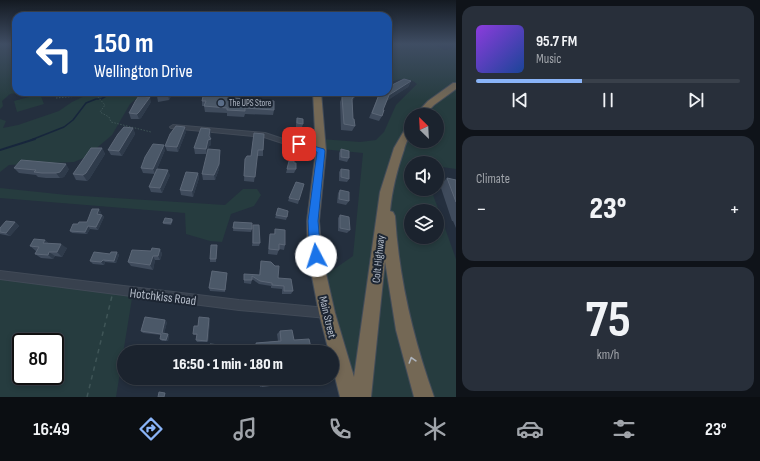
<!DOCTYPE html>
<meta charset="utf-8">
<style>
:root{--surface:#1b232e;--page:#282f3a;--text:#f1f3f6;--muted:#a0a4aa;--line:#39404a;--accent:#8ab4f8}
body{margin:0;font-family:"Sofia Sans Condensed",sans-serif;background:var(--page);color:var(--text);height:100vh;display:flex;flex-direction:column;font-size:15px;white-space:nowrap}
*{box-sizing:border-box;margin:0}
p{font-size:13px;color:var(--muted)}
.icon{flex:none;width:22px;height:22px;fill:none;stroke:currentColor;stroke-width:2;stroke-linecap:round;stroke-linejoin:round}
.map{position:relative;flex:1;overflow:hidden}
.sheet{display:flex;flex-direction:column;gap:6px;padding:6px;background:#0f1319;width:304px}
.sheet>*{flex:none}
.banner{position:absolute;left:12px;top:12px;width:380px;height:84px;border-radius:12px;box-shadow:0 2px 6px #0003,0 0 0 1px var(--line);background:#1a4fa0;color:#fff;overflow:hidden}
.needle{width:26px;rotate:336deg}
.controls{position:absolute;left:404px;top:108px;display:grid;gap:8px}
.controls a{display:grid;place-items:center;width:40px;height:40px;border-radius:50%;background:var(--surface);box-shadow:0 2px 6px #0003,0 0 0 1px var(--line);font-size:20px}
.speed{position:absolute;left:12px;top:333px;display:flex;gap:8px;font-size:20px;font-weight:700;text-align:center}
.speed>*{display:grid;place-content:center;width:52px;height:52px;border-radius:50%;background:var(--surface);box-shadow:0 2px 6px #0003,0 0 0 1px var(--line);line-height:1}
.speed .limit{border:2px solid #111;border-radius:6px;background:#fff;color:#111}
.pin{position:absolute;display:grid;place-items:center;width:34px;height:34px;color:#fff;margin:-17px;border-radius:8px;box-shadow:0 2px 6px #0006}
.me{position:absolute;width:44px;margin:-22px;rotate:355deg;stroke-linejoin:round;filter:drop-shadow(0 0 3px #0008)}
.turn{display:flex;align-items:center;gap:14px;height:84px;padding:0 16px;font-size:18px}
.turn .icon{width:52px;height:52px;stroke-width:2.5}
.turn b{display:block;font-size:28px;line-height:34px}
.big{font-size:30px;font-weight:800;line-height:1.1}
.sheet .card{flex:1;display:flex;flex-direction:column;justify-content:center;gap:6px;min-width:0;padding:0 14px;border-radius:12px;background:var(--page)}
.sheet .dial{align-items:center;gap:0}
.dial b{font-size:52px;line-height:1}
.song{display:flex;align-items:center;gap:12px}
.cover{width:48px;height:48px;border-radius:6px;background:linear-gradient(135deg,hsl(270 70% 55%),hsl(220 70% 35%))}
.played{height:4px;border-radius:2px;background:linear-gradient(90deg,var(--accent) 40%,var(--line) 40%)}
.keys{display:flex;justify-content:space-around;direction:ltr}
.heat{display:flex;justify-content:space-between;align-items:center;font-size:22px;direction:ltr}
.trip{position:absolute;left:117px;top:345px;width:222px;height:40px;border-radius:20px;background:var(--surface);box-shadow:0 2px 6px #0003,0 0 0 1px var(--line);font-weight:800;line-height:40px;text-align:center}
.dock{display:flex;height:64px;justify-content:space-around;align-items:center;background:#0b0e12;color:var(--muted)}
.dock .icon{width:28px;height:28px}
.dock .selected{color:var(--accent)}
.dock b{font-size:18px;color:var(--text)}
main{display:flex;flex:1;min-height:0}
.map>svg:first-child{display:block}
</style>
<main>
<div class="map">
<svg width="456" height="397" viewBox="0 0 456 397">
<rect width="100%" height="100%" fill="#242f3e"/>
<g fill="#263c3f" fill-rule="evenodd">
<polygon points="0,44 16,44 16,92 26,92 10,94 2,101 3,106 0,109"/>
<path d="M388,44H434L444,50L452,49L454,44H456V169L442,167L437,169V163H411V189H431L456,259V397H350L320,279L353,256L363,153L321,149V139L360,142L376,140L384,132L396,105L417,84C409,76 398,79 388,83V71L390,70L388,68ZM411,115H437V141H411ZM411,211H437V237H411Z"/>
<polygon points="93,92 154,92 146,96 137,98 130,104 112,135 86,157 74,162 9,165 0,172 0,119 6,121 3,128 18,125 59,111 72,102"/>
<polygon points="40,94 44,104 17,112 14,101"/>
<polygon points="0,188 67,195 225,205 243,189 257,189 261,195 254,206 231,214 222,242 210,241 186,234 185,213 0,198"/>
<path d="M0,275L133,292L116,397H0ZM21,342H55V376H21Z"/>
</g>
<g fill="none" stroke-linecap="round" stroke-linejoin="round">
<polyline stroke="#17263c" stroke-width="1.5" points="31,140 64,127 73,120 86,103 96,99 101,99 113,92"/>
<polyline stroke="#17263c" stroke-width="2" points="0,150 35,139"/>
<g stroke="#414a57" stroke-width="2">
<g id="street">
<polygon points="173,125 265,133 313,149 321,149 324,151 321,153 313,153 264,137 171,128 170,127"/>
<polygon points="0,271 239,300 327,308 330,310 332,313 330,316 327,318 239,310 0,279"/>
</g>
</g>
<g stroke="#434c59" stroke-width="2">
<g id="highway">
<polygon points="453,83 456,83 456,89 434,105 424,115 415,115 428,101"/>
<path d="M313,92H321L326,151L319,221L322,256L335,313L354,377L380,192L394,148L408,124L411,123C411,137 407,138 404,150C397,170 392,190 390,211L393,212L395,216C399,279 413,338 434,397H414L396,330L385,261L371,397H340L332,365V352H329L319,313L308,256L307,221L316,151Z"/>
</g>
</g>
<polyline stroke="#3f5557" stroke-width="1" stroke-dasharray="1.5 1.5" stroke-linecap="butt" points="56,98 90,95 97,96 105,105 100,112 109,117 111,122 151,132"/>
<polyline stroke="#3f5557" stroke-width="1.5" stroke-dasharray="4.5 4.5" stroke-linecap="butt" points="87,397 112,296"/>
<use href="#street" fill="#38414e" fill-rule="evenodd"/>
<use href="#highway" fill="#746855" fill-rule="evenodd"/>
</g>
<g fill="#3f4b5c">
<polygon points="411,81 408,87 387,100 383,110 382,116 379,121 369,118 380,92"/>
<polygon points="159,92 173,92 169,100 158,102 157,96"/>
<polygon points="203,92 234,92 234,98 274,110 273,115 245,114 244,117 227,116 227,113 205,112 204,106 202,106 202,101 204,94"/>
<polygon points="346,92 359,92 352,101 353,119 355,126 352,131 341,130 340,102 342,97"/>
<polygon points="151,102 141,118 139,119 131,119 129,113"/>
<polygon points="297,118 303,124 302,127 296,127 296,122"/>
<polygon points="133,128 135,134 122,156 111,155 108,150"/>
<polygon points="186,132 178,152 167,151 165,146"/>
<polygon points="254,133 263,150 263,156 257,156 254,182 244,181 245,159 251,156"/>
<polygon points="211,135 210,138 211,145 209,146 206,154 195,154 194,148"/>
<polygon points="102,148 105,154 90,178 87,181 76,180 73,174"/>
<polygon points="341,149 349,158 347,162 339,160 339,153"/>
<polygon points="165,150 157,169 170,175 162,193 151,192 149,187 155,174 143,173 141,168"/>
<polygon points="220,150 220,155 219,169 215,180 203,180 202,174"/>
<polygon points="289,161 294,163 296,169 294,173 286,173"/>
<polygon points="14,168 69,169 64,177 60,178 46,178 38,177 36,175 19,173"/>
<polygon points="341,169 349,179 347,182 339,181 339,172"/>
<polygon points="198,173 199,178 193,197 181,195 180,190"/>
<polygon points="447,178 456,180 456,228 453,221 452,221 440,185"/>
<polygon points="340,190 349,201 346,205 337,203 338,193"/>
<polygon points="289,198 299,200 298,204 288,201"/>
<polygon points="278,208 287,217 286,220 275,218"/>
<polygon points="101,212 100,214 102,215 104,217 98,230 90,229 87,234 72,233 70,231 78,224 87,222"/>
<polygon points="340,215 350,230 347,233 338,231 338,218"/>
<polygon points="172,219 173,220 171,225 164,224 163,223"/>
<polygon points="15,222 19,226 10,236 0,234 0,228"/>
<polygon points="234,222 252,229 251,232 233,231"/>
<polygon points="253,225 260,243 259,246 252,246"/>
<polygon points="275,229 285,245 284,250 279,249 277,255 268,254 269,238 270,234 274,234"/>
<polygon points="45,240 48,243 67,248 62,257 55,256 53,259 41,258 35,254 36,251 30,246"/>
<polygon points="217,248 216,262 210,262 210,259"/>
<polygon points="160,249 162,254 160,260 155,260 153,270 131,266 128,262 151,251"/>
<polygon points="117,252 119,255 116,263 105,262 104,265 93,264 90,261"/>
<polygon points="261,261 293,291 291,294 282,294 282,289 271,288 271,286 259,284 252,279 251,284 244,283 244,274 259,275"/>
<polygon points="227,273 225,292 210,291 209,288"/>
<polygon points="210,320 208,342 197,342 196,340 197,335 194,335 193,334"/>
<polygon points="167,322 164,333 169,335 168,341 162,341 160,339 161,335 143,333 141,331"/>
<polygon points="280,331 294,340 312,352 256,352 255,346 256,343 278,341 277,334"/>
<polygon points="259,378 318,378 314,382 260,387"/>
</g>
<g fill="#2f3b4b">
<polygon points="411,81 408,87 387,101 389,95"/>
<polygon points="170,92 173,92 169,100 168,95"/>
<polygon points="357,92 359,92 350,104 352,99"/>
<polygon points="150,97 151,102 141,118 139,119 137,114"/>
<polygon points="185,127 186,132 178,152 177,147"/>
<polygon points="133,128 135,134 122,156 119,151"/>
<polygon points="210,129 211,135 210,140 211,139 211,145 209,146 206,154 206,149"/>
<polygon points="164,145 165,150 155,174 153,169"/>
<polygon points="102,148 105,154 90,178 87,181 83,175"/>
<polygon points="220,150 220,155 219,169 215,180 214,175"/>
<polygon points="66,164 69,169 64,177 60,178 56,173"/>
<polygon points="168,170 170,175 162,193 160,188"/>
<polygon points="198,173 199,178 193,197 192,191"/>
<polygon points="99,209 101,212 99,217 97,214"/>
<polygon points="102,215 104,217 98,230 96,227"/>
<polygon points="15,222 19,226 10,236 6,233"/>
<polygon points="88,226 90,229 87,234 85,232"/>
<polygon points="45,240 50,245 43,243"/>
<polygon points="61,244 67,248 62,257 57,252"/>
<polygon points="160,249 162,254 160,260 158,256"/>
<polygon points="49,252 55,256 53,259 48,255"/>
<polygon points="117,252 119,255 116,263 114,261"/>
<polygon points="153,256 155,260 153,270 150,265"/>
<polygon points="103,260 105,262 104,265 101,262"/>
<polygon points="209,318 210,320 208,342 207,341"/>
<polygon points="165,320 167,322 164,335 162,333"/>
<polygon points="168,334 169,335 168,341 166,340"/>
</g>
<g fill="#4b5868" stroke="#5c6777">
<polygon points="404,79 411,81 389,95 383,110 384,110 382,116 372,113 380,92 388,92 388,87"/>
<polygon points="159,92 170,92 168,95 157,96"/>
<polygon points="204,92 234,92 233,98 274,101 274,110 245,108 245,111 227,110 227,108 204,106 206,101 202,101"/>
<polygon points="346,92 357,92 352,99 353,119 354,119 355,126 344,124 342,97"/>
<polygon points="139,96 150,97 139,112 137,114 129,113 136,100"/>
<polygon points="297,118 303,119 303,124 297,123"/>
<polygon points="176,126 185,127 177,147 165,146 170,134"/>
<polygon points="124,127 133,128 119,151 108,150 118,134"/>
<polygon points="201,128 210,129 209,136 211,139 208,140 206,149 194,148"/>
<polygon points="254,133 264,134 263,150 258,150 255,177 244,176 245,159 247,156 251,156"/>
<polygon points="153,144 164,145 153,169 141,168 145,157"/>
<polygon points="91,148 102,148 86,173 83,175 73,174"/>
<polygon points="208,149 220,150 219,164 214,175 202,174"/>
<polygon points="341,149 349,151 349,158 341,157"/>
<polygon points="21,160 66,164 60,172 56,173 42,173 34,172 36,170 14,168"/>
<polygon points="289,161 294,161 294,163 296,163 296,169 287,169"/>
<polygon points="157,169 168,170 160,188 149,187"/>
<polygon points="341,169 349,170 349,179 341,177"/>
<polygon points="186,172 198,173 192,191 180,190"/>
<polygon points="447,178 456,180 456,202"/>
<polygon points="296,182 304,184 299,200 289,198"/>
<polygon points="340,190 349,192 349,201 339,199"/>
<polygon points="278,208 288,211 287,217 276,215"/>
<polygon points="92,209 99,209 97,214 102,215 96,227 88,226 85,232 70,231 73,224 78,224 79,222 87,222"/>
<polygon points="340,215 349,217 350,230 340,228"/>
<polygon points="165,218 172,219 171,223 163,223"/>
<polygon points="6,221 15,222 6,233 0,232 0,228"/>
<polygon points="234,222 252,223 252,229 233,228"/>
<polygon points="253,225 259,225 260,243 253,243"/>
<polygon points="275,229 285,230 285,245 279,244 279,250 269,249 270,234 275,234"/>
<polygon points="34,239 45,240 43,243 61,244 57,252 49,252 48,255 35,254 39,247 30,246"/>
<polygon points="211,245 217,245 216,259 210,259"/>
<polygon points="152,248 160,249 158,256 153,256 150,265 128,262 132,250 151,251"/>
<polygon points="94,252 110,254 111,252 117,252 114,261 103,260 101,262 90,261"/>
<polygon points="261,261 271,262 275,266 279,266 278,278 291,279 293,291 284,291 284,286 272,285 272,283 260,281 252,276 252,280 244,280 244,274 260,275"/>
<polygon points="212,271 227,273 225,290 209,288"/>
<polygon points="145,317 165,320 162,333 168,334 166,340 160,339 161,334 141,331"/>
<polygon points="199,317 209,318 207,341 196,340 197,334 193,334 194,326 198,326"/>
<polygon points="292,330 294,340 309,339 312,352 258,352 256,343 281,341 280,331"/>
<polygon points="210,344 220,345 220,352 209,352"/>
<polygon points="261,378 318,378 319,382 262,386"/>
<polygon points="159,392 165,393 164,397 158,397"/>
</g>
<defs><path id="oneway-chevron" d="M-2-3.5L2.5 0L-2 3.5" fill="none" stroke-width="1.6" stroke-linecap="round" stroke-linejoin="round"/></defs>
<use stroke="#aeb4bd" href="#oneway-chevron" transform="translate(412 360) rotate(-107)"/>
<linearGradient id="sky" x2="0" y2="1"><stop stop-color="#141a22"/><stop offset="0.44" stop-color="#3f4d63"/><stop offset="1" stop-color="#3f4d63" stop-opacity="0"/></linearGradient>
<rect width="456" height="100" fill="url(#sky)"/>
<polygon fill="#1a73e8" stroke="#114b97" points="299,142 324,149 325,151 318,221 321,256 319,259 316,261 312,259 310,256 308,221 317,152 296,146 296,143"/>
<circle fill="#5c6f8a" stroke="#1d2633" stroke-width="1.5" cx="221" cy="103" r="4"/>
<g text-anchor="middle" stroke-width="4" stroke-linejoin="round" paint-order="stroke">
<g font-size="9" fill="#b4bcc9" stroke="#1d2633" text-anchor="start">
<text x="229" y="106">The UPS Store</text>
</g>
<g font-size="11" fill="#b4bcc9" stroke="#1d2633">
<text transform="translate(378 259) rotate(-84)" y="4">Colt Highway</text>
<text transform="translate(328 317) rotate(77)" y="4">Main Street</text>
</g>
<g font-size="13" fill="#b4bcc9" stroke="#1d2633">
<text transform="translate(163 296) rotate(7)" y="5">Hotchkiss Road</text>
</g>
</g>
</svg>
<div class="controls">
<a><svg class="needle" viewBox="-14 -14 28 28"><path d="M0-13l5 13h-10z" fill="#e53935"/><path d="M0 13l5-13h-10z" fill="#a0a4aa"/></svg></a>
<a><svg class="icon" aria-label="sound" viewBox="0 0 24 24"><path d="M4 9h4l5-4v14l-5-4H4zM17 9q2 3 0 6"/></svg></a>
<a><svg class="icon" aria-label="layers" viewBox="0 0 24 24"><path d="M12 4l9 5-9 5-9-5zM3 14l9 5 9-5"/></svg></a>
</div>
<div class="speed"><div class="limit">80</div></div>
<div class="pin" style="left:299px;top:144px;background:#d93025"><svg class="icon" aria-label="arrive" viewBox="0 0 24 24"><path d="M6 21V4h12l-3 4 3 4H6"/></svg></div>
<svg class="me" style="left:316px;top:256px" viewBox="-20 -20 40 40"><circle r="19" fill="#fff"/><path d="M0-13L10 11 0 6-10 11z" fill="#1a73e8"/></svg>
<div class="trip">16:50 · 1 min · 180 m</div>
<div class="banner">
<div class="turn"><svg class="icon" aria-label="left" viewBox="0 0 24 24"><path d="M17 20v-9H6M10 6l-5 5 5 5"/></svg><div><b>150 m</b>Wellington Drive</div></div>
</div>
</div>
<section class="sheet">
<div class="card">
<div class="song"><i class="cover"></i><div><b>95.7 FM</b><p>Music</p></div></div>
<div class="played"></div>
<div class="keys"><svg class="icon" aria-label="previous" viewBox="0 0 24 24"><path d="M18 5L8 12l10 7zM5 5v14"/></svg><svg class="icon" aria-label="pause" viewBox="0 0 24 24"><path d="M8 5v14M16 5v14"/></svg><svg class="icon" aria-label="next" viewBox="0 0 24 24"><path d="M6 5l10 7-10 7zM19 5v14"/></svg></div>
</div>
<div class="card"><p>Climate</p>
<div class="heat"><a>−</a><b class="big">23°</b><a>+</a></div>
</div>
<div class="card dial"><b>75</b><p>km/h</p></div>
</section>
</main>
<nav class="dock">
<b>16:49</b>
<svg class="icon selected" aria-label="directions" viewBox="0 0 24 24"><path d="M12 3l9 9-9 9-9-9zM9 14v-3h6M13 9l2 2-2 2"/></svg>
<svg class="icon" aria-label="music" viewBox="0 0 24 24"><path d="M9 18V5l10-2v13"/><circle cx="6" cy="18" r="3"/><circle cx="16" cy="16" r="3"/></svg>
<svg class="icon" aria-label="phone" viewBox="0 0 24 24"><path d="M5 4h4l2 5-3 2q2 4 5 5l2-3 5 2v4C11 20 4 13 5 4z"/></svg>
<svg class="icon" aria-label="climate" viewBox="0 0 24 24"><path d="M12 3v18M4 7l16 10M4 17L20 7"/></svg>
<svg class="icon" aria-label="car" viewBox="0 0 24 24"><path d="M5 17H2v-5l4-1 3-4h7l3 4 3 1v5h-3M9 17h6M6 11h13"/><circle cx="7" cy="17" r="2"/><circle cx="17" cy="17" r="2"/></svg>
<svg class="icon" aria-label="filters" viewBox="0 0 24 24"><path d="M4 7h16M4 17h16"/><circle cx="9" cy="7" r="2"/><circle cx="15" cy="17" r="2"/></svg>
<b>23°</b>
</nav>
